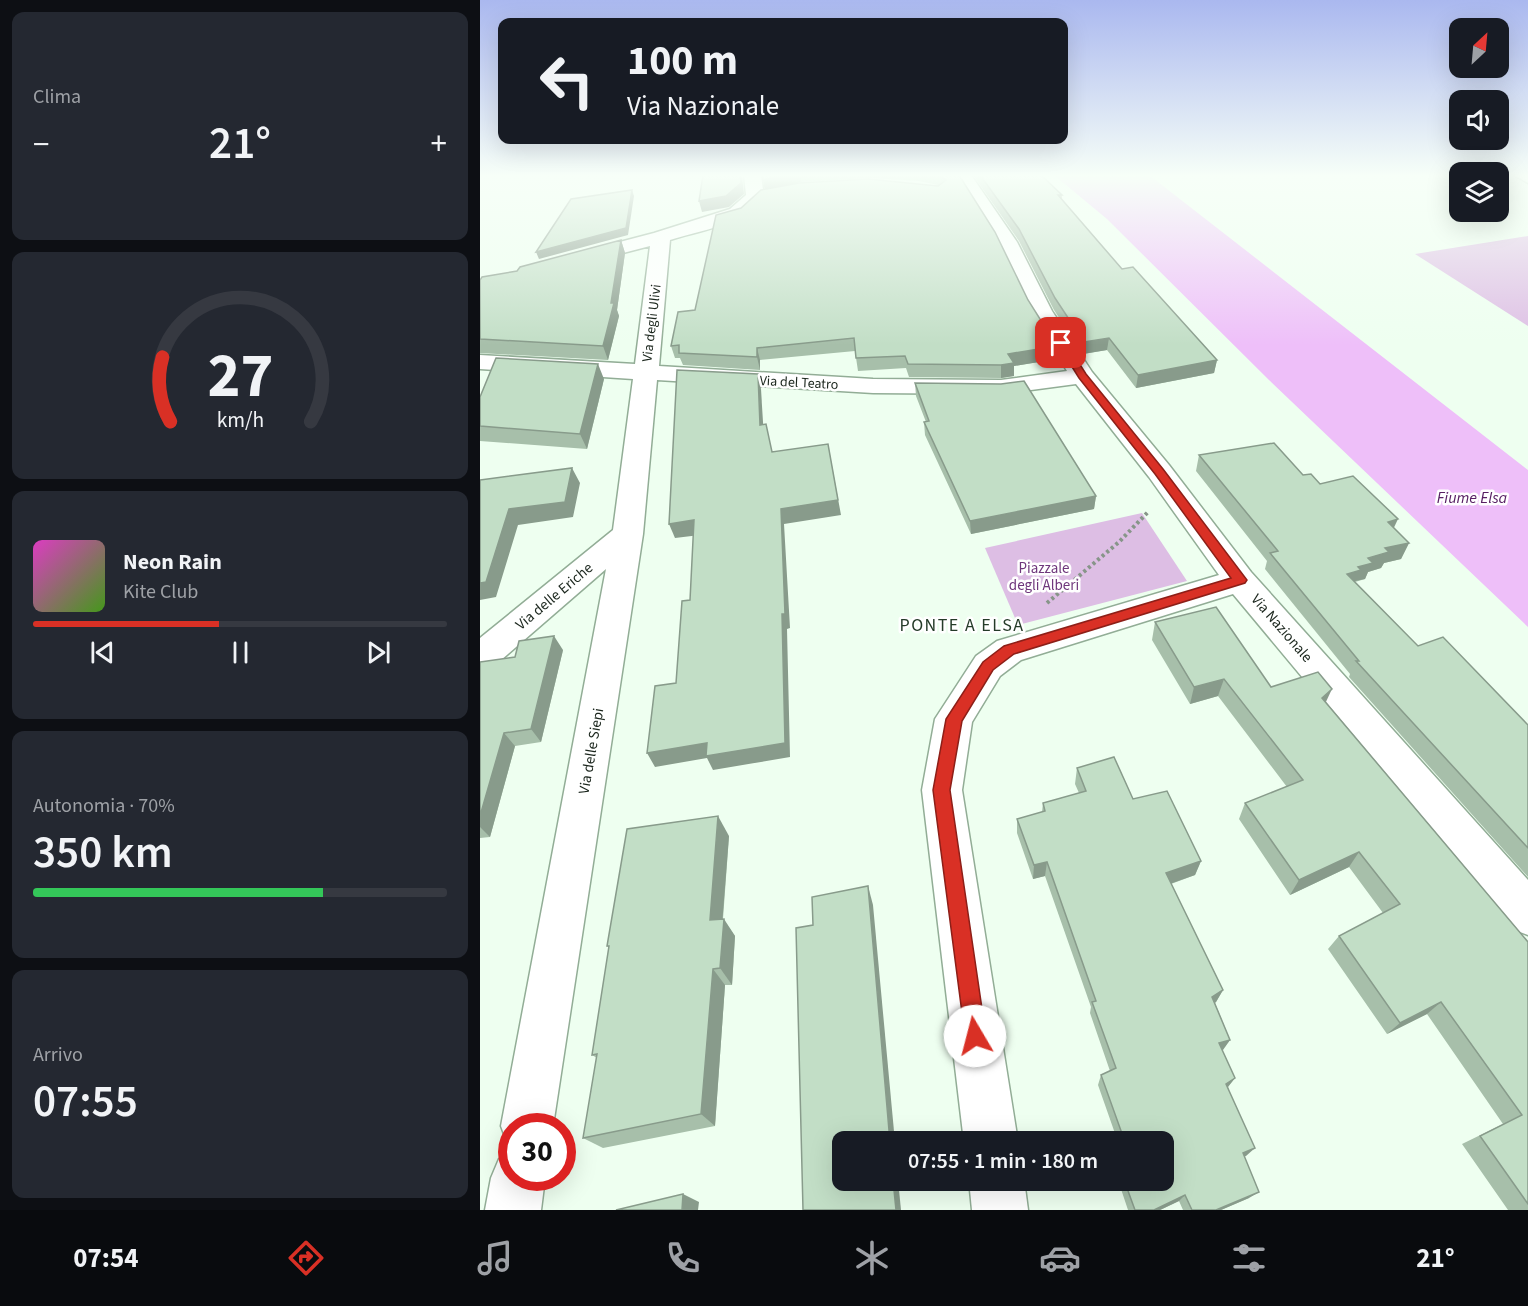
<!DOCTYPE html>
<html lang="it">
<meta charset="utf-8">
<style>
:root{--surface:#171b24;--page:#242831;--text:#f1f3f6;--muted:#9ea1a6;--line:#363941;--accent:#d93025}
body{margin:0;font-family:"Source Sans 3",sans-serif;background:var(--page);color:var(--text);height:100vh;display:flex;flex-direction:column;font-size:22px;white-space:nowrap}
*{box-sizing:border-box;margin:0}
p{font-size:20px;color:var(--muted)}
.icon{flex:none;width:33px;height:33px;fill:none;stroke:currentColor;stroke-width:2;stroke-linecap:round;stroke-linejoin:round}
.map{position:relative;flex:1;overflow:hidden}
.drawer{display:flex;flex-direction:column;gap:12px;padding:12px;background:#0d0f14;width:480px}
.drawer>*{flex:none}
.top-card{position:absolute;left:18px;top:18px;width:570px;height:126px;border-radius:12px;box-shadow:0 6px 24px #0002;background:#171b24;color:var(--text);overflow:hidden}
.needle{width:39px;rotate:26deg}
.controls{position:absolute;left:969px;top:18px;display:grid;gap:12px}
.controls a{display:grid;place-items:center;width:60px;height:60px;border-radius:12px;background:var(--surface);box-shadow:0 6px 24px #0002;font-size:30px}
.speed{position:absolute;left:18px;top:1113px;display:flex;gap:12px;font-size:30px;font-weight:700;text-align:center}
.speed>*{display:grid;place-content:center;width:78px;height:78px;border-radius:50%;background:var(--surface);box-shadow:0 6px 24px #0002;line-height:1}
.speed .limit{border:9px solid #d22;background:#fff;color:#111}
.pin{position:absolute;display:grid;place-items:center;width:51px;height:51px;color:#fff;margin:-26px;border-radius:12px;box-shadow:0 3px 9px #0006}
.me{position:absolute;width:66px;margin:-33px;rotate:352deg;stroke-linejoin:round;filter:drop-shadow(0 0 4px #0008)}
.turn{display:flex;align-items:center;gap:21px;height:126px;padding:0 30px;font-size:27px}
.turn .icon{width:78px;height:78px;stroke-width:2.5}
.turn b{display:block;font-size:42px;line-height:51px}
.big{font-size:45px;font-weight:600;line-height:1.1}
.drawer .card{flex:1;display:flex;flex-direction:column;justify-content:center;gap:9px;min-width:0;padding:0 21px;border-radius:12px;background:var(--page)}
.drawer .dial{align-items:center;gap:0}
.dial svg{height:156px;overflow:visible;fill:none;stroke:var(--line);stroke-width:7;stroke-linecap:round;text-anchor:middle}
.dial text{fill:var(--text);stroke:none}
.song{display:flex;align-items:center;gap:18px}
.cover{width:72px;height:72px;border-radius:9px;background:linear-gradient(135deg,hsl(310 70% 55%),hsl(100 70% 35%))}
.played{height:6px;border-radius:3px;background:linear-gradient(90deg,var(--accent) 45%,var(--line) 45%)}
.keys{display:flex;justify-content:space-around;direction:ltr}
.heat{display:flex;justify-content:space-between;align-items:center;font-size:33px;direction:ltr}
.charge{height:9px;border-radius:4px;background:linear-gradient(90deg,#34c759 70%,var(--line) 0)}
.trip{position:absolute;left:352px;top:1131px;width:342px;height:60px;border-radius:12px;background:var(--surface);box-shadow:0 6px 24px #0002;font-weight:600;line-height:60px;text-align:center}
.dock{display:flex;height:96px;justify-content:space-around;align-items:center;background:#090b0e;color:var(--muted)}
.dock .icon{width:42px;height:42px}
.dock .active{color:var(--accent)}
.dock b{font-size:27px;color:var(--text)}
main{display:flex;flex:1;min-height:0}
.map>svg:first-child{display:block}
</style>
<main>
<section class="drawer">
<div class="card"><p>Clima</p>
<div class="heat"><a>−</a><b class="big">21°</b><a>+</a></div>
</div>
<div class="card dial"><svg viewBox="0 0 100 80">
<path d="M14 69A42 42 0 1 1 86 69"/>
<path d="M14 69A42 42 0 0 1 10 36" stroke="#d93025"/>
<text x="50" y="56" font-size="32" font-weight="700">27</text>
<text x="50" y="72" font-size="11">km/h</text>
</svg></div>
<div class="card">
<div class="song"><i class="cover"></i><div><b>Neon Rain</b><p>Kite Club</p></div></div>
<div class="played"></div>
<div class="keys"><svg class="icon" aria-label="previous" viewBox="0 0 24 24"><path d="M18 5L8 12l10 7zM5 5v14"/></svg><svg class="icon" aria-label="pause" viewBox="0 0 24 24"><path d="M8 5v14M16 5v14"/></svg><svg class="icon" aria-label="next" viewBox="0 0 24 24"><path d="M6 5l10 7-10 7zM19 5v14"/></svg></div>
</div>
<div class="card"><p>Autonomia · 70%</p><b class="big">350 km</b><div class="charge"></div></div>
<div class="card"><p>Arrivo</p><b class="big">07:55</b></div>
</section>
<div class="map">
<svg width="1048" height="1210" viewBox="0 0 1048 1210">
<rect width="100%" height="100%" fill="#eefff0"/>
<g fill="#ddbee4">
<polygon points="1048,236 1048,326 935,254"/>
<polygon points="662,513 707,581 538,625 505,548"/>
</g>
<polygon fill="#eebff9" points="574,175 669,175 1048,470 1048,627 789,380 627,219"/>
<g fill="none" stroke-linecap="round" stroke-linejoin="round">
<g stroke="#92ad96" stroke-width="3">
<g id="street">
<path d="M264,175H281L284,197C264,225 221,230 190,240L179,366L393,379L521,380L587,371L550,311L517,242L474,175H491L537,242L572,311L612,372L689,465L771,572L1048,880V935L1032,929L753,594L541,660L520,676L492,722L482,790L538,1142H484L442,790L455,719L496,656L517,641L739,575L669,477L596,384L521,394L393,393L177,380L163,534L73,1126H32V1146L28,1145L21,1126L126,569L12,668L0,672V638L133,530L153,379L0,369V355L155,364L170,246L101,264L94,262L91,258L94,254L174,233L250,209L266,195Z"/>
<polygon points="32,1153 32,1178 65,1178 61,1210 5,1210 11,1178 19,1159"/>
<polygon points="489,1180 544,1180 548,1210 492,1210"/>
</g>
</g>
<g stroke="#92ad96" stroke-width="3">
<polygon id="primary" points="1034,175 1048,175 1048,183"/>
</g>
<polyline stroke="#879589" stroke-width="4" stroke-dasharray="3 3" stroke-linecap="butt" points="567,603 639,542 668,512"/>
<use href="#street" fill="#fff" fill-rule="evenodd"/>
<use href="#primary" fill="#fff" fill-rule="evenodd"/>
</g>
<g fill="#a7bfaa" fill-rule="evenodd">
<path d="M282,175H479L577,359L534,366V376L521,378L429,377L426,368L378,371L375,351L280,360V370L203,365L200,358H195L191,346L215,310L261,208L285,189ZM390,178L439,181L458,185L312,184L321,182Z"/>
<polygon points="493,175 561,175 582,195 582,199 642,269 737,360 734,373 656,388 627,350 603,354 574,310 539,241"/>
<polygon points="141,240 145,253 137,310 139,316 128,360 0,353 0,280 37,271"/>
<polygon points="124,379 107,449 0,441 0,426"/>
<polygon points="435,383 616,496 614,509 491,534 445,435 444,422 446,422 436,396"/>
<polygon points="719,455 823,475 840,484 914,528 929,543 921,559 904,563 901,568 888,572 885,579 875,582 938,646 1048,725 1048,877 869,677 870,674 785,569 787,561 716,471"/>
<polygon points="675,622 791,687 846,702 1048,942 1048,1210 1028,1210 982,1144 1023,1124 947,1014 907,1034 848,949 859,936 903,913 869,867 810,895 759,819 765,803 807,787 738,696 710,704 672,640"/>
<polygon points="83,650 61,742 35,746 10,837 0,838 0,662"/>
<polygon points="597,768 653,799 721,861 715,875 691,884 743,990 736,1002 735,1003 750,1040 742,1050 755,1078 748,1087 766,1156 764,1156 769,1198 741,1210 703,1210 699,1201 680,1210 648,1210 638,1180 684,1180 684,1142 638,1142 618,1085 621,1075 630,1071 610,1013 611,1007 565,876 553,879 537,833 537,819 562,812 563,803 599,793 595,784"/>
<polygon points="249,836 243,919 255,936 252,985 245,985 235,1126 123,1148 103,1138 117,1058 112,1055 129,948 127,946"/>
</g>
<g fill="#889b8b">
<polygon points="260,175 262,175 264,194 249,207 222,212 219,201"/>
<polygon points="302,175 320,175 321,182 285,191 283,180"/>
<polygon points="152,190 154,196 148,235 59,259 56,252"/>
<polygon points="141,240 145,253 137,310 139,316 128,360 123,346"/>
<polygon points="629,338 627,350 603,354 604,342"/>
<polygon points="577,346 577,359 534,366 534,376 521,378 521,365 528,354"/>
<polygon points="277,348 280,360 280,370 277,357"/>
<polygon points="737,360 734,373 656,388 658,375"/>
<polygon points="118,364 124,379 107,449 100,434"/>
<polygon points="278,374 281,389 284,439 280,425"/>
<polygon points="348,444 361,515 304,524 310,628 307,629 310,757 233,770 227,758 175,767 167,753 301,509"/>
<polygon points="92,468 100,483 93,517 38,525 16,597 0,600 0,583 29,509"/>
<polygon points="616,496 614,509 491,534 490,521"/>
<polygon points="918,519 910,536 908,522"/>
<polygon points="214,520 220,535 195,538 189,524"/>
<polygon points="929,543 921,559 904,563 901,568 888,572 885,579 875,581 873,586 867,574 905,548"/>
<polygon points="74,636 83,650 61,742 51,729"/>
<polygon points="744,679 738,696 710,704 714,687"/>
<polygon points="852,689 844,706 842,698"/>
<polygon points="24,733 35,746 10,837 0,827 0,816"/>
<polygon points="238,816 249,836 241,938 230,920"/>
<polygon points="879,852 869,867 810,895 819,880"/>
<polygon points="721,861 715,875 681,887 686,873"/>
<polygon points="567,862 565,876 553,879 554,865"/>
<polygon points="388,886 393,905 415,1142 410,1142"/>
<polygon points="244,919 255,936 252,985 240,968"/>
<polygon points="233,969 245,985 235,1126 221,1114"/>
<polygon points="743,990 736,1002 725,1008 732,997"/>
<polygon points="961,1002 947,1014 907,1034 920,1023"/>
<polygon points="750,1040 743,1050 732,1054 739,1043"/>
<polygon points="755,1078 747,1088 746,1084"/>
<polygon points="775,1148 766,1156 754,1160 763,1153"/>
<polygon points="413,1180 418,1180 421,1210 416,1210"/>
<polygon points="779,1192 769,1198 741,1210 736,1210"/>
<polygon points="203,1194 219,1202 218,1210 202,1210"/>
<polygon points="705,1195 699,1201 680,1210 674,1210"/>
</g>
<g fill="#c2dec6" stroke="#889b8b" stroke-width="1.5">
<polygon points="223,175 260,175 261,183 246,196 219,201"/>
<polygon points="282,175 302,175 283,180"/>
<polygon points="458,175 479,175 515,232 548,300 577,346 528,354 534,363 521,365 428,364 425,356 376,358 374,338 277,348 277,357 199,353 199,345 191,346 198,312 215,310 236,215 261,208 281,190 319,183 388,179 458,186 466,180"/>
<polygon points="500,175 561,175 582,195 578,195 642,269 653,267 737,360 658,375 629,338 604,342 575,298 539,229"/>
<polygon points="152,190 146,228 56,252 91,199"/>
<polygon points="141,240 131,303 134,303 123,346 0,339 0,280 2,277 37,271 40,267"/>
<polygon points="16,358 118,364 100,434 0,426 0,397"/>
<polygon points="197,370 278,374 280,425 286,424 292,452 348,444 358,500 301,509 305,614 302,614 305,743 226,756 227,743 167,753 175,686 196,683 202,601 210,600 214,520 189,524"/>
<polygon points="544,381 616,496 490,521 444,422 449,421 435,383 521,384"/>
<polygon points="794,443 823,475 831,474 840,484 873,476 918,519 908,522 929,543 905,548 909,552 888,558 893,563 878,567 881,570 867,574 938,646 963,637 1048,725 1048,848 876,661 879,661 790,553 798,551 719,455"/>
<polygon points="92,468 85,502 29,509 6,582 0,583 0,480"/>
<polygon points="736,607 791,687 838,672 852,689 842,698 1048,942 1048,1204 1000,1136 1042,1115 961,1002 920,1023 859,936 920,904 879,852 819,880 765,803 823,780 744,679 714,687 675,622"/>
<polygon points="74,636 51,729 24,733 0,816 0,662 35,657 39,641"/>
<polygon points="634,757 653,799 687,791 721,861 686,873 743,990 732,997 750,1040 739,1043 755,1078 746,1084 775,1148 763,1153 779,1192 736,1210 712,1210 705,1195 674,1210 655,1210 644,1180 684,1180 684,1142 645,1142 621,1075 636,1068 612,1002 616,1001 567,862 554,865 537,819 565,811 563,803 606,791 597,768"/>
<polygon points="238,816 230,920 244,919 240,968 233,969 221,1114 103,1138 117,1054 112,1055 129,946 127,946 147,829"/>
<polygon points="388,886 410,1142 363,1142 363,1180 413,1180 416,1210 323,1210 316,928 333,925 332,897"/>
<polygon points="203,1194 202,1210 136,1210"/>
</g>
<linearGradient id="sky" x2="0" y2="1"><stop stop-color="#aab8ef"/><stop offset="0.51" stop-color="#f7fff8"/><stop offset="1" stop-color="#f7fff8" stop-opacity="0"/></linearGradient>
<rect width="1048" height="345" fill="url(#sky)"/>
<polygon fill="#d93025" stroke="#8d1f18" stroke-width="1.5" points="578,341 585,341 606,374 683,469 767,580 765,583 534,654 513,670 482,721 470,790 506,1036 503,1043 495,1046 488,1043 485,1036 453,790 466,719 503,662 524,646 751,578 675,474 599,378 577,343"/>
<g text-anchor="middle" stroke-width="5" stroke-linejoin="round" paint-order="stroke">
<g font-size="14" fill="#1b261d" stroke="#fff">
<text transform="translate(171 323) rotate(-83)" y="5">Via degli Ulivi</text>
<text transform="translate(319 382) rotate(3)" y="5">Via del Teatro</text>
</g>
<g font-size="15" fill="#6f377c" stroke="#fff">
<text x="564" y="573">Piazzale<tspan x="564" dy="17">degli Alberi</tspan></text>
</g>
<g font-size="15" fill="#1b261d" stroke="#fff">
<text transform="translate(74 596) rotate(-40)" y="5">Via delle Eriche</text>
<text transform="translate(802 628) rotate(49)" y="5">Via Nazionale</text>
<text transform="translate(111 751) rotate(-80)" y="5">Via delle Siepi</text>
</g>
<g font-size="16" font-style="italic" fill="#582064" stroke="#fff">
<text x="992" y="503">Fiume Elsa</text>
</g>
<g font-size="18" letter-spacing="1.5" fill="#243b28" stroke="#fff">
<text x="482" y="631">PONTE A ELSA</text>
</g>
</g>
</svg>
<div class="controls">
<a><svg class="needle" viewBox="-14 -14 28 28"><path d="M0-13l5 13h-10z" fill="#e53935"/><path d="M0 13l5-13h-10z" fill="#9ea1a6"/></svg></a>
<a><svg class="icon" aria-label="sound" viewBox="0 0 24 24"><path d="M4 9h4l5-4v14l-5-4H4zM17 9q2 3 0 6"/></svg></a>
<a><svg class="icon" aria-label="layers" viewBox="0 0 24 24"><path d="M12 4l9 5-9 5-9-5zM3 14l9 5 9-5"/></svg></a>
</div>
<div class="speed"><div class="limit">30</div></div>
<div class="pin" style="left:581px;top:343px;background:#d93025"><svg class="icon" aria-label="arrive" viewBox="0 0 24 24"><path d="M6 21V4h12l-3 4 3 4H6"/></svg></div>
<svg class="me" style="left:495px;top:1036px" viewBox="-20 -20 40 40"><circle r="19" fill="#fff"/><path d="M0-13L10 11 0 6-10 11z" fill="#d93025"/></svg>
<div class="trip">07:55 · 1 min · 180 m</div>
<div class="top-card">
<div class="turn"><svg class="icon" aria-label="left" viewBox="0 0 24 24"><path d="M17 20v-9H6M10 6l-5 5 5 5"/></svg><div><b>100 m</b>Via Nazionale</div></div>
</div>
</div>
</main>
<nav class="dock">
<b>07:54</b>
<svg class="icon active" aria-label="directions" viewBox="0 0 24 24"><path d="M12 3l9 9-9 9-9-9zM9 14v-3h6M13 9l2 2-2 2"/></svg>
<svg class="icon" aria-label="music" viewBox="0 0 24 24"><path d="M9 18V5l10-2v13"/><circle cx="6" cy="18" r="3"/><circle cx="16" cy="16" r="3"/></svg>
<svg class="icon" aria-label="phone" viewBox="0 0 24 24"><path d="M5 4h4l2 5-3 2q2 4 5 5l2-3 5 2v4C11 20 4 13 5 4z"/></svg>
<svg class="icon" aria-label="climate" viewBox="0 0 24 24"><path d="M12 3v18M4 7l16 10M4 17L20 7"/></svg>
<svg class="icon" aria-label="car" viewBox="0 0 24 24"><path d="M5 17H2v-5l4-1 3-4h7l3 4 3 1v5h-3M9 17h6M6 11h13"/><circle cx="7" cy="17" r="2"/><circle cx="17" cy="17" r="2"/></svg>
<svg class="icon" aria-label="filters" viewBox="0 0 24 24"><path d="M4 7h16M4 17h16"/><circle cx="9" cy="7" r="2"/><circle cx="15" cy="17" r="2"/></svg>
<b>21°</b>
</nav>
